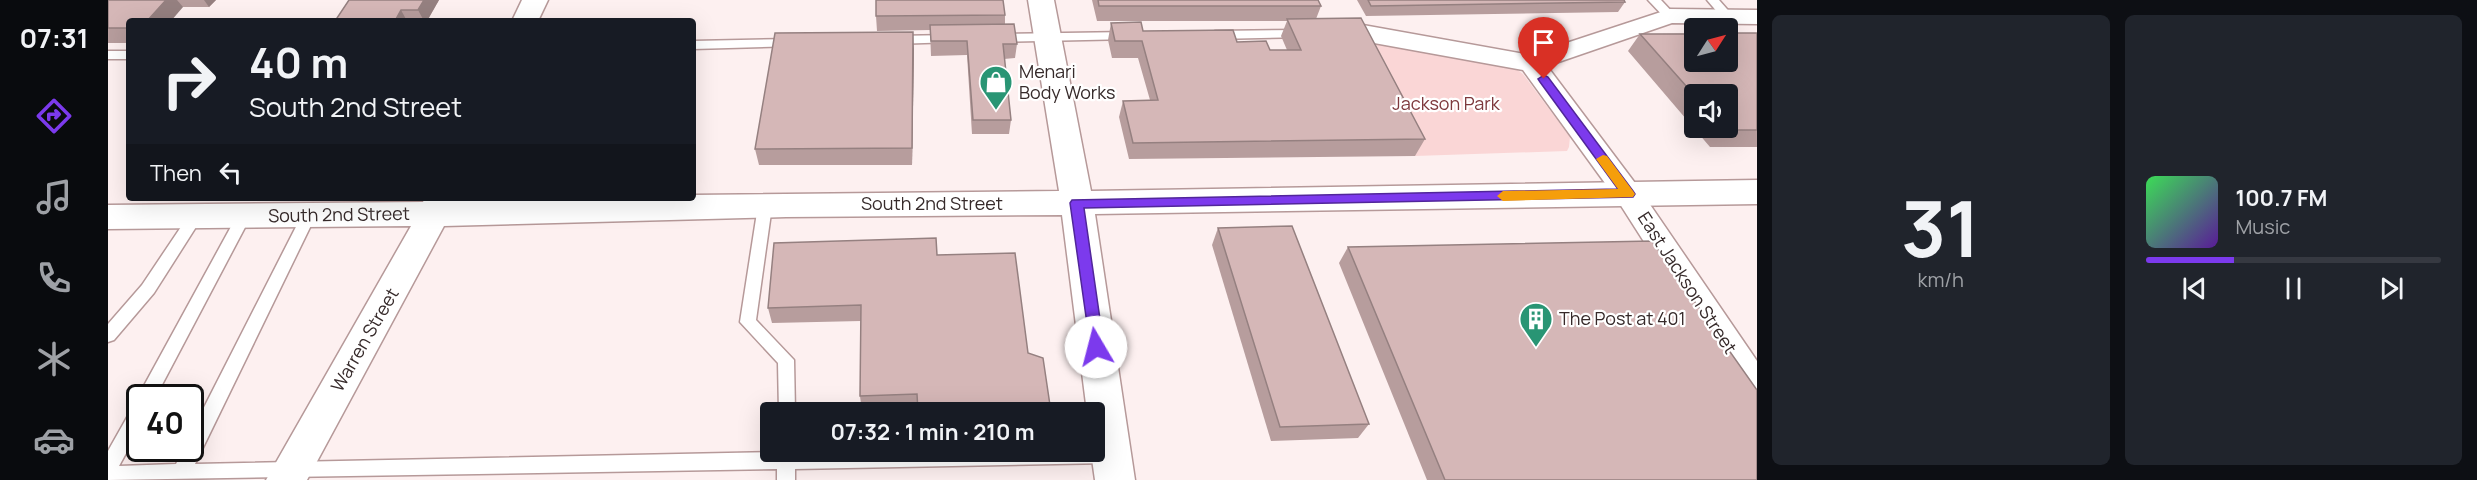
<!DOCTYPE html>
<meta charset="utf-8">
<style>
:root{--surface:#171b24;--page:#20242c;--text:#f1f3f6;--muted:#9ea1a6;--line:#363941;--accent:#7c3aed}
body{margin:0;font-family:Manrope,sans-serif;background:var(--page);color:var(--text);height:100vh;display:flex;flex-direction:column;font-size:22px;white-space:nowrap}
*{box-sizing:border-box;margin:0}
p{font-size:20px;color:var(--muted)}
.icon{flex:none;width:33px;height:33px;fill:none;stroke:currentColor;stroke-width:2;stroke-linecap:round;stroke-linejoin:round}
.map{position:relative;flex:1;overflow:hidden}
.drawer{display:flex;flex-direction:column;gap:15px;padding:15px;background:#0d0f14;width:720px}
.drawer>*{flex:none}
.hud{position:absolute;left:18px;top:18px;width:570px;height:183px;border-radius:6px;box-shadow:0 6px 24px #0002;background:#171b24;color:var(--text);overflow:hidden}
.needle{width:39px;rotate:54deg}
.buttons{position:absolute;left:1576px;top:18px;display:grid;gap:12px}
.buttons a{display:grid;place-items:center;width:54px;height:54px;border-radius:6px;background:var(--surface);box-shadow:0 6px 24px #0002;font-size:30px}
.speed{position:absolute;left:18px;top:384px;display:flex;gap:12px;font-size:30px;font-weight:700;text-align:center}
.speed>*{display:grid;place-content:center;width:78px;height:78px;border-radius:50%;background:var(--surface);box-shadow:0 6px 24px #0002;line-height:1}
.speed .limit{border:3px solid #111;border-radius:9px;background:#fff;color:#111}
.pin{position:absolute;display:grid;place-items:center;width:51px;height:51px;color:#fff;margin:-62px -26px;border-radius:50% 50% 50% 0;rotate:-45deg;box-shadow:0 0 6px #0007}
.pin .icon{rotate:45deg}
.me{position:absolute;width:66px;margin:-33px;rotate:352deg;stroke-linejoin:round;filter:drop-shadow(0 0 4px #0008)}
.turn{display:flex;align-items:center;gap:21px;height:126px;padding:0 24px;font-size:27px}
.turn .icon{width:78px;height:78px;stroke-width:2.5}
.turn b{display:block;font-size:42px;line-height:51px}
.then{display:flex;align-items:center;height:57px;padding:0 24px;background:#0003;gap:12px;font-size:22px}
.drawer .widget{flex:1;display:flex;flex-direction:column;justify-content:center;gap:9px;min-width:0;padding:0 21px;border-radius:9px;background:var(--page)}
.drawer .dial{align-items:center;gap:0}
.dial b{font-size:78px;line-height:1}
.song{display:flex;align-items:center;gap:18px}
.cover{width:72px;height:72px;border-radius:9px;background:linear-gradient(135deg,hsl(130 70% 55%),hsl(270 70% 35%))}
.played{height:6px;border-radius:3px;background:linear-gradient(90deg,var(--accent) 30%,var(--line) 30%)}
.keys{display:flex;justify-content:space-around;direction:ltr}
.drawer .tiles{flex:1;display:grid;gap:15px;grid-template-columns:repeat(2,1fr)}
.trip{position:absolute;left:652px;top:402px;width:345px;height:60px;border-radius:6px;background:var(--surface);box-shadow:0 6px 24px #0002;font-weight:700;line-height:60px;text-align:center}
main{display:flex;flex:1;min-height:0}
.menu{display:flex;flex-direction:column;width:108px;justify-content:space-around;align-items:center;background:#090b0e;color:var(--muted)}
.menu .icon{width:42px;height:42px}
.menu .on{color:var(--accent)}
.menu b{font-size:27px;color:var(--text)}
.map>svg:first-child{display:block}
</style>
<main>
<nav class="menu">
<b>07:31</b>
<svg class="icon on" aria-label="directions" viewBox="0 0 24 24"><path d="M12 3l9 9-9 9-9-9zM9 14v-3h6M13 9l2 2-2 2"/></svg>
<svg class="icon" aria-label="music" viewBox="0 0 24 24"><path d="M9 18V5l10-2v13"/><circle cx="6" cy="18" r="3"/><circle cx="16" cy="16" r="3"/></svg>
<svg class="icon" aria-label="phone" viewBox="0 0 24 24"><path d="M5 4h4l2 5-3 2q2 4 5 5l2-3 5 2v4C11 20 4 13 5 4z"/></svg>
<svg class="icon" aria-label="climate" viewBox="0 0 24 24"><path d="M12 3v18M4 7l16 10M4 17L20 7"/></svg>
<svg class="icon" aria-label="car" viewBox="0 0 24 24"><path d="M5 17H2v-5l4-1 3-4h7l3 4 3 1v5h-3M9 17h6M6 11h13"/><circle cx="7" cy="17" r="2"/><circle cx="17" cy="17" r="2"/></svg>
</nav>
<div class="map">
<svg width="1649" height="480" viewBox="0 0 1649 480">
<rect width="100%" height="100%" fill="#fdf0f0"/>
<polygon fill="#fad6d6" points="1245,35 1407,68 1415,74 1462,137 1461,147 1459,151 1307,156"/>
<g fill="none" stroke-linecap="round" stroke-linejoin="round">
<g stroke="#b69999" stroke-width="3">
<g id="lane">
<polygon points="1540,0 1553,0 1568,16 1562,20 1558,19"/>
<polygon points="1599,0 1611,0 1626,17 1624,20 1616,20"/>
<polygon points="1194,30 1200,34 1198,37 1107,39 1101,35 1107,31"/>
<polygon points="1020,32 1024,33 1024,39 888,42 882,38 888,34"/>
<polygon points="843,35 847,36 847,42 786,44 780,40 786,36"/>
<polygon points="684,39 690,43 688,46 585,49 585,41"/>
<rect x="0" y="51" width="21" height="8"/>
<polygon points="657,201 664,206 648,320 686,360 687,412 671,412 670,363 632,322 650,206"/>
<polygon points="201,210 206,211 208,215 87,464 670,452 987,452 987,447 1008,449 1011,455 1008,461 1002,463 687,469 687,480 669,480 669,469 0,480 0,451 26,405 32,402 32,428 11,466 68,464 76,448 82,448 82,435 194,215 196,211"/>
<polygon points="88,211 93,212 95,216 46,293 6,340 0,342 0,324 34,285 83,212"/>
<polygon points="136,211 141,212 143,216 47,398 32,398 32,402 29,398 32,393 131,212"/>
</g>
</g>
<g stroke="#b69999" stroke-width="3">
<polygon id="street" points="1562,9 1649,10 1649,24 1564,23 1439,66 1530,187 1649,361 1649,404 1637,400 1510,201 1415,70 1255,41 1246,38 1243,33 1246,28 1255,25 1422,55"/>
</g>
<g stroke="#b69999" stroke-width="3">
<g id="secondary">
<polygon points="414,0 440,0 430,21 404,21"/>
<polygon points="920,0 946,0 983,191 1649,180 1649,204 987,214 1027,480 987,480 983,452 987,452 987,412 979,412 954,215 678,217 336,226 199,480 158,480 303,226 0,229 0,205 315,202 317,198 349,198 347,201 585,198 585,195 951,191"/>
</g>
</g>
<use href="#lane" fill="#fff" fill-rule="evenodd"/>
<use href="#street" fill="#fff" fill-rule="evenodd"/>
<use href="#secondary" fill="#fff" fill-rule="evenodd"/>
</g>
<g fill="#b79d9d" fill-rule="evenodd">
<polygon points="0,0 108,0 101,7 75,7 21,21 21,43 0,43"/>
<polygon points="241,0 331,0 319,21 227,21"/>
<polygon points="984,0 1210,0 1213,6 1208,19 1317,139 1307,156 1021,159 1011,117 1015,101 1042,100 1030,58 1004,58 1000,40 1003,23 1035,31 1129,42 1162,50 1179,50 1173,36 1179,21 989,21"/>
<polygon points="1249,0 1516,0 1517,2 1510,12 1258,16"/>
<polygon points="897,15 897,24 909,44 907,58 896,59 903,120 901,134 864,134 859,55 823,56 822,30 769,31 768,16"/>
<path d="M1649,33V147H1602L1520,51L1532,34ZM1587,94L1620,128H1587Z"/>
<polygon points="806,49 804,165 651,165 647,149"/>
<polygon points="1110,228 1261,424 1250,438 1163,441 1104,245"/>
<polygon points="828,238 810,409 754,411 752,396 753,321 664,323 660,308"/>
<polygon points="1240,247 1649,480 1319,480 1231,263"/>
</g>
<g fill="#958080">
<polygon points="58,0 69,0 75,7 63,21 39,21"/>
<polygon points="96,0 108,0 101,7"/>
<polygon points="316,0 331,0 319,21 316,21 310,10"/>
<polygon points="293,10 299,21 281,21"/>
<polygon points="805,32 806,49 804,165 804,148"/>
</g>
<g fill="#d5b7b7" stroke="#958080" stroke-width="1.5">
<polygon points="0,0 58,0 39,21 21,21 21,28 0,28"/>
<polygon points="241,0 316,0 310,10 293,10 288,19 281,21 227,21"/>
<polygon points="768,0 895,0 897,15 768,16"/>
<polygon points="990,0 1210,0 1213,6 991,6"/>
<polygon points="1260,0 1516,0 1517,2 1263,6"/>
<polygon points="1253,18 1317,139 1025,143 1015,101 1050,100 1034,41 1007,41 1003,23 1033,22 1035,31 1125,30 1129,42 1158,41 1162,50 1193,50 1179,19"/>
<polygon points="906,24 909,44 895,44 903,120 865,120 859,41 823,41 822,25"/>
<polygon points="805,32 804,148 647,149 667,33"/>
<polygon points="1620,33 1649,33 1649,130 1617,130 1615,128 1620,128 1620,94 1587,94 1587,96 1532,34 1587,34 1587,62 1620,62"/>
<polygon points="1184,226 1261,424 1172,427 1110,228"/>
<polygon points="828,238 829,255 907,253 920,353 935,358 943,412 810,412 809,394 752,396 753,305 660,308 666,243"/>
<polygon points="1544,241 1649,390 1649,480 1337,480 1240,247"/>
</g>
<polygon fill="#7c3aed" stroke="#51269a" stroke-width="1.5" points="1436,75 1440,77 1525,191 1527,194 1525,197 976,208 996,347 994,352 988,353 983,352 962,203 964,200 1510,189 1432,82 1430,79"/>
<polygon fill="#f59e0b" points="1495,155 1499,156 1525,191 1527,194 1525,197 1395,201 1389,196 1395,191 1510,189 1488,159"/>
<defs>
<g id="shop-pin" transform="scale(1.725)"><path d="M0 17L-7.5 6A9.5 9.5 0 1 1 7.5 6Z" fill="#299574" stroke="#fff"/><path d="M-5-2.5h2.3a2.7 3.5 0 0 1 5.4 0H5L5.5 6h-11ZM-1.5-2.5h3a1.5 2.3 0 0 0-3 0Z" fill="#fff"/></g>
<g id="building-pin" transform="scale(1.725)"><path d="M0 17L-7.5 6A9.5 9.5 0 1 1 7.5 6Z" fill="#299574" stroke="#fff"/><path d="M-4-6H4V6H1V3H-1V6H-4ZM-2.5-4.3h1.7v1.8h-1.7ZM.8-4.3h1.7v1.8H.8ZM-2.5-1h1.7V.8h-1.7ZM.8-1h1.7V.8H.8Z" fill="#fff"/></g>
</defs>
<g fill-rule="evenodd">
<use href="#shop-pin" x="888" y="82"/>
<use href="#building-pin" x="1428" y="319"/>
</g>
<g text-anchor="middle" stroke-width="4.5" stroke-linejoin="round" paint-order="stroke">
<g font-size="18" fill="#362a2a" stroke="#fff" text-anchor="start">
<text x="911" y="78">Menari<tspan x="911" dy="21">Body Works</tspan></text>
<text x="1451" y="325">The Post at 401</text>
</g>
<g font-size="18" fill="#7d383c" stroke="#fff">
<text x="1338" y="110">Jackson Park</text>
</g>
<g font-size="18" fill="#362a2a" stroke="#fff">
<text x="824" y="210">South 2nd Street</text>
<text transform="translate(231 215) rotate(-1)" y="6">South 2nd Street</text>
<text transform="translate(1579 283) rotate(57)" y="6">East Jackson Street</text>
<text transform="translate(257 340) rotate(-60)" y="6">Warren Street</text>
</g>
</g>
</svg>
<div class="buttons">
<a><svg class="needle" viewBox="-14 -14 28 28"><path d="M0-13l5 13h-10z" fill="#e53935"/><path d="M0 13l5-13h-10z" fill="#9ea1a6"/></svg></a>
<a><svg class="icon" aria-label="sound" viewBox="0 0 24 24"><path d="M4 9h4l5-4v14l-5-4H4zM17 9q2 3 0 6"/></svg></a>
</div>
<div class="speed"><div class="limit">40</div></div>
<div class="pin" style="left:1436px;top:79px;background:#d93025"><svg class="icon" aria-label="arrive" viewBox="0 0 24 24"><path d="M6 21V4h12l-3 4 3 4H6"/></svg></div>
<svg class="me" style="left:988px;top:347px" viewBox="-20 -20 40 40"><circle r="19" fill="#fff"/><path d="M0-13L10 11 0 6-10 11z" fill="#7c3aed"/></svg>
<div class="trip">07:32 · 1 min · 210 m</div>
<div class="hud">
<div class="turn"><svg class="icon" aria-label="right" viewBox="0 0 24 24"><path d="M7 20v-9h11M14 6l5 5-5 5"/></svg><div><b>40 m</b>South 2nd Street</div></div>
<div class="then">Then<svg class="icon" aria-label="left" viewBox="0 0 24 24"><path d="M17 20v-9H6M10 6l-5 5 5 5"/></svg></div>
</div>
</div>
<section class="drawer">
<div class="tiles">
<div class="widget dial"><b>31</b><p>km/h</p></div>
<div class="widget">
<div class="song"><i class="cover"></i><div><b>100.7 FM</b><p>Music</p></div></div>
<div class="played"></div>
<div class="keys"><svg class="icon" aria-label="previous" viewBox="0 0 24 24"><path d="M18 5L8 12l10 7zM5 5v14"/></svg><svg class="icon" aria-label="pause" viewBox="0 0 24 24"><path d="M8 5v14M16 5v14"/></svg><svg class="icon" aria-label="next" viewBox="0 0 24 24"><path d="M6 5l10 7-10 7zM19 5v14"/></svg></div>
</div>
</div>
</section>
</main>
